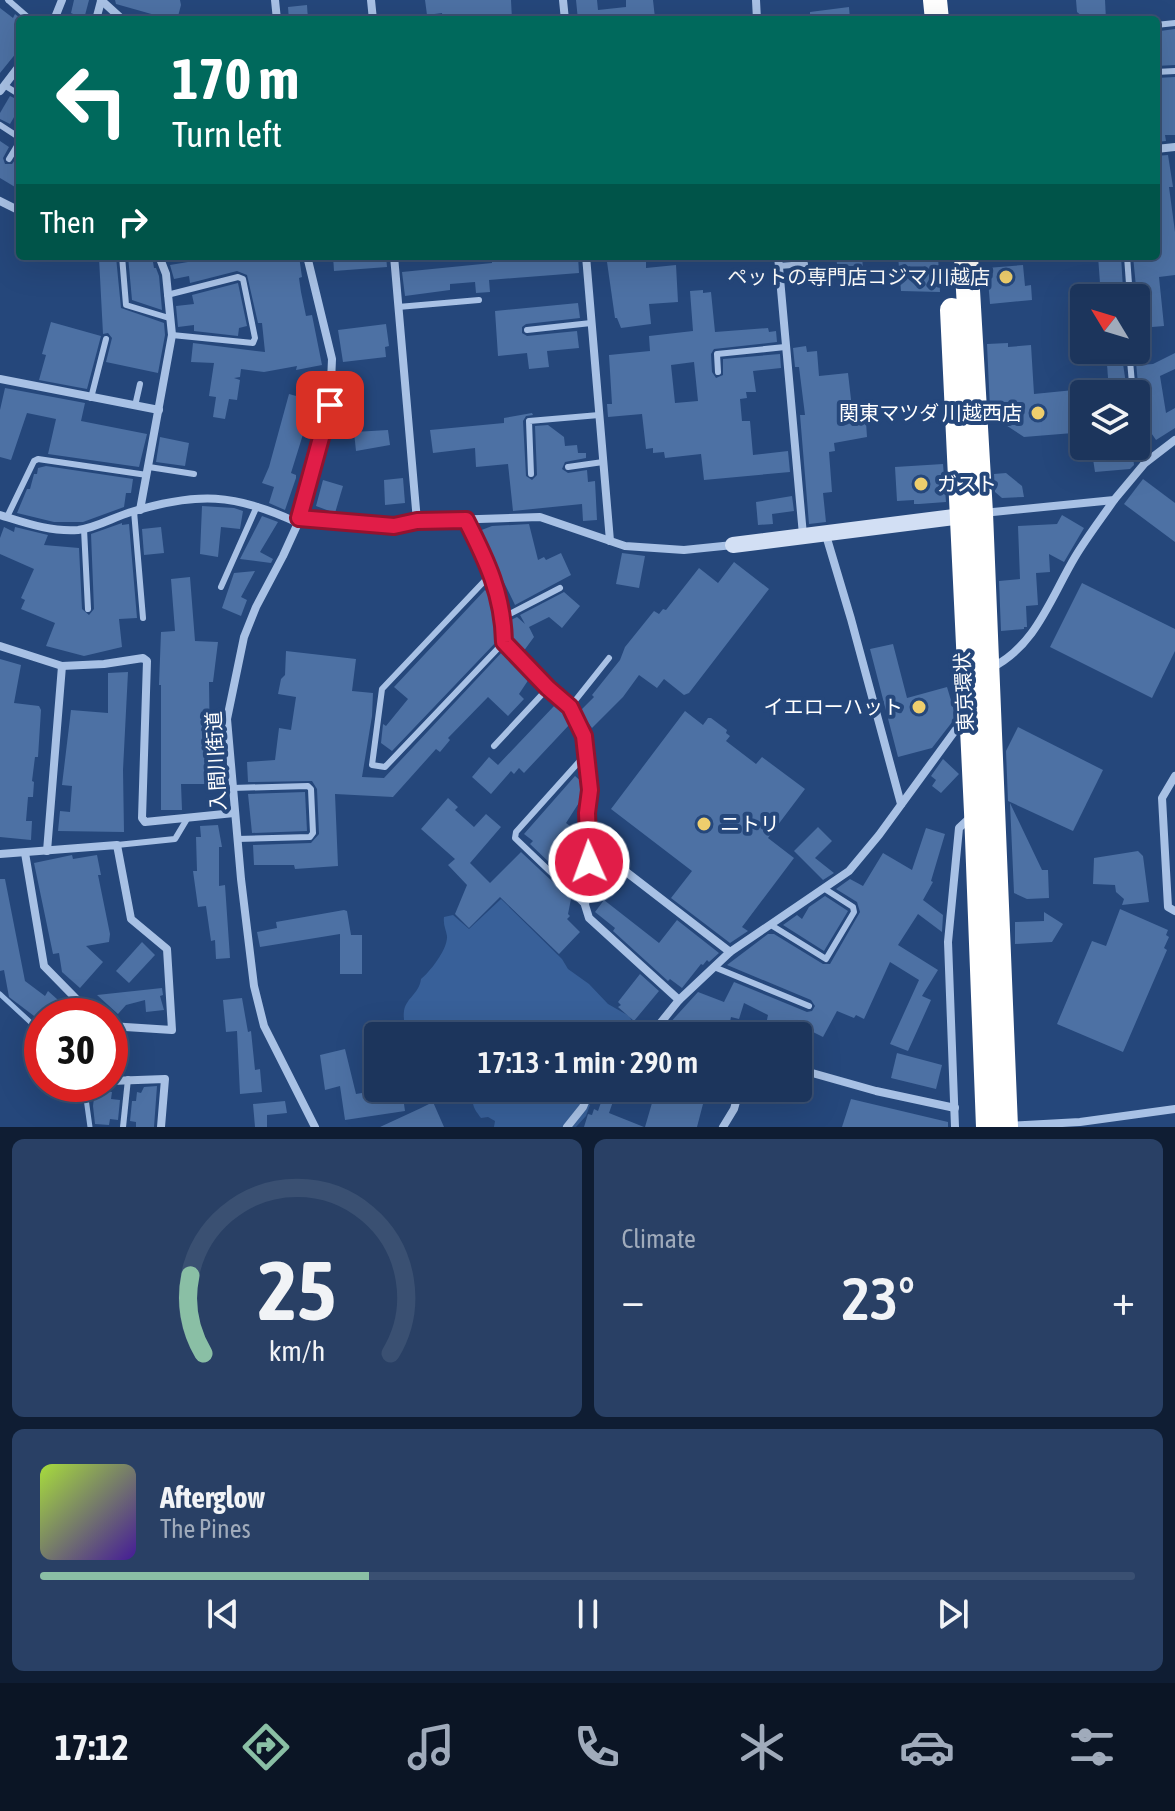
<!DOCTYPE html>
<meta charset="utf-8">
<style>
:root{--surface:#1c355c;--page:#294065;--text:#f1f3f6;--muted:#a0abbb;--line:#3a5072;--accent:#8abfa5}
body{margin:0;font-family:"Asap Condensed","Noto Sans JP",sans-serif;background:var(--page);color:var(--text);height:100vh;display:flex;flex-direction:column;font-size:30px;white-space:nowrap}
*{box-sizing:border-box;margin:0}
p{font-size:26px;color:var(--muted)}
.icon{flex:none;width:44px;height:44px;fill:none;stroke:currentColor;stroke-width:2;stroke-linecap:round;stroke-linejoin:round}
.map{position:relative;height:1127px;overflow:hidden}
.drawer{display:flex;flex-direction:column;gap:12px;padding:12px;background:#0f1d33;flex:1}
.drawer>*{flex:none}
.guide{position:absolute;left:16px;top:16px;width:1144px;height:244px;border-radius:8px;box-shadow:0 8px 32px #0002,0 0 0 2px var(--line);background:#00695c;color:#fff;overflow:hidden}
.needle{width:52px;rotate:308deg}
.controls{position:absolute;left:1070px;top:284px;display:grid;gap:16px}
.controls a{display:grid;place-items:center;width:80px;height:80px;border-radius:8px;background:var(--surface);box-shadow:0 8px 32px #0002,0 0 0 2px var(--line);font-size:40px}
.speed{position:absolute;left:24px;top:998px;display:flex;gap:16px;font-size:40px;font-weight:700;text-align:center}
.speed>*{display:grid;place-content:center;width:104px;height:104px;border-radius:50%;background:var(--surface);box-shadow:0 8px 32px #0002,0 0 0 2px var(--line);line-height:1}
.speed .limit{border:12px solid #d22;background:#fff;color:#111}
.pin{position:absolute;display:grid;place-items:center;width:68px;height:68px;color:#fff;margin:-34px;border-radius:16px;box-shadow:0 4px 12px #0006}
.me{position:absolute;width:88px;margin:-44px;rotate:358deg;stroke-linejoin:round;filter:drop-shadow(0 0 6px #0008)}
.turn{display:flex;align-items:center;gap:28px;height:168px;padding:0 24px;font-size:36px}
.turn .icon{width:104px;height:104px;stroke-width:2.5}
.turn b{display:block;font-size:56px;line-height:68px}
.then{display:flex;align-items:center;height:76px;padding:0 24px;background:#0003;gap:16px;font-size:30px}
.big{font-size:60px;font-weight:600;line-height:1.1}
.drawer .widget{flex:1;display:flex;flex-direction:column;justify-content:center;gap:12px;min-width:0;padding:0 28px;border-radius:12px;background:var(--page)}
.drawer .dial{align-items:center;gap:0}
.dial svg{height:208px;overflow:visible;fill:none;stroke:var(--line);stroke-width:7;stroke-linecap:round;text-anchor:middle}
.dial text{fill:var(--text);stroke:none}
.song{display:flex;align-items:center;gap:24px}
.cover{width:96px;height:96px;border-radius:12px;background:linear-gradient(135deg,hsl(80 70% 55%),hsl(260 70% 35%))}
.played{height:8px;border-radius:4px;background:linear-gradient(90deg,var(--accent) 30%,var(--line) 30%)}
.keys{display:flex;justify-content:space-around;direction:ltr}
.heat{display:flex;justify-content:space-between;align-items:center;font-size:44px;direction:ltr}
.drawer .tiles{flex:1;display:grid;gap:12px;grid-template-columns:1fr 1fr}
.widget:last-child{grid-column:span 2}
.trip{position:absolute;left:364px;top:1022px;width:448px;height:80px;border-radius:8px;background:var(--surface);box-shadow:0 8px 32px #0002,0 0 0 2px var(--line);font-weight:600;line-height:80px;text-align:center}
.dock{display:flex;height:128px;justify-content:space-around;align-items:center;background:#0b1525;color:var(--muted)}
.dock .icon{width:56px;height:56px}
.dock .current{color:var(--accent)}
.dock b{font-size:36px;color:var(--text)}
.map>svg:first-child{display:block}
</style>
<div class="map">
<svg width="1175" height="1127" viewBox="0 0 1175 1127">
<rect width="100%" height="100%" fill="#25477b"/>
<g fill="#386099">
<path d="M501,899L562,959L568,969L589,984L608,1004L629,1016L639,1032L638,1036H411L405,1033C405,1026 403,1017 404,1011C406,998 419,994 421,979C430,972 448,949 447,936C446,929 443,925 444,917L453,915L469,929Z"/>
<path d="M460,1088H584L582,1099L590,1105L586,1116L576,1127H494L495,1121L488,1117L481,1118C475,1110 470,1104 475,1094L462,1093Z"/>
</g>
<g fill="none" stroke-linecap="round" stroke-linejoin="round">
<g stroke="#9dbce5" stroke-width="5">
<polyline points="0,994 42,1033"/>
<polyline points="84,1084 90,1127"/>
</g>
</g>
<g fill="#4d71a4" fill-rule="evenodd">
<polygon points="74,0 89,0 84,19 71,13"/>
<polygon points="115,0 180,0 181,5 177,20 155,20 155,15 116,4"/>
<polygon points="425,0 511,0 512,20 443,20 442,13 427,15"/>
<polygon points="576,0 597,0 598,10 626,7 626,0 653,0 655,18 578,20"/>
<polygon points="1076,0 1105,0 1106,20 1087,20 1077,12"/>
<polygon points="307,5 308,20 289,20 288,7"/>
<polygon points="849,7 850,20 810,20 810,12"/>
<polygon points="0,8 13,18 15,14 20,18 20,42 14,50 17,52 0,73"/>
<polygon points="1175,29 1175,65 1156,66 1156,50 1162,49 1160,31"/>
<polygon points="1175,77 1175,135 1165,135 1166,141 1156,142 1156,78"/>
<polygon points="10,96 20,101 20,107 10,124 0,119 0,113"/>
<polygon points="0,141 9,147 3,158 5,164 12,164 20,153 20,190 0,178"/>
<polygon points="1168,155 1173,187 1169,187 1175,232 1175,275 1159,277 1164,326 1140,328 1133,256 1156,256 1156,251 1159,251 1156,156"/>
<polygon points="128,256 152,256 154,268 156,268 159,276 162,310 132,300"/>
<polygon points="186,256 299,256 302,277 299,278 301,292 306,316 312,315 322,365 296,370 297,366 264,372 241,369 240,377 234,378 240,380 237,400 229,399 225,419 213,417 216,397 209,396 214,363 191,362 193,343 265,352 262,323 258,323 247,275 237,271 190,283 189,276 174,279 170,265 188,262"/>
<polygon points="333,256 386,256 387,267 334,271"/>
<polygon points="492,256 578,256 579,273 489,280 490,292 476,293 475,282 450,284 450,290 405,296 402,272 492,263"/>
<polygon points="836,256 862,256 863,270 838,272"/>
<polygon points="898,256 938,256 940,292 901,291"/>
<polygon points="1098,256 1121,256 1123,289 1113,291 1114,296 1101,297"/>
<polygon points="116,257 121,308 164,323 165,335 158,373 106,362 112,338 108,333 103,334 99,258"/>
<polygon points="641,259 646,260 646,268 676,265 678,302 649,304 651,324 621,328 617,318 615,318 607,262"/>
<polygon points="1023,265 1025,286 1031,285 1032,300 990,304 987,268"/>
<polygon points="238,283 247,326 239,328 238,336 194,331 194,325 178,327 176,306 194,304 192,295"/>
<path d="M703,290V293L711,292L715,332L768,328L769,332L776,331L777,342L714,349L711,354L712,372L716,378L723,375V359L780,354L781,368L753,371L756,392H746L747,398L740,399L742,421H750L753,455L788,451L790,472L704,480L701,454L665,458L664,452L653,453V448L646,449L642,414L608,417L607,404H612L609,355L650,351L649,336L693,331L690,291ZM694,362L698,401L675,403L671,365Z"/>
<polygon points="578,303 580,318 526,324 522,327 522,333 527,336 577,331 579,348 547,351 549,367 529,369 527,353 498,356 495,311"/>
<polygon points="51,322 101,336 87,389 39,380 46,355 42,354"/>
<polygon points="386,324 389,346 385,347 386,357 343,362 338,330"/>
<polygon points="1008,343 1008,347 1031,345 1034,394 1084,389 1084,446 1132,446 1134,465 1130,469 1095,472 1093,459 1076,460 1073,433 1024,437 998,420 990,409 987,344"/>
<polygon points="806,346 807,352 817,351 819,376 848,373 852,408 865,407 867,437 834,443 835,451 829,452 832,492 823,493 826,522 809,524 800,415 805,415 799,367 795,367 793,348"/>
<polygon points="1106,350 1121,350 1127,391 1109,392"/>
<polygon points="1175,353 1175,369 1160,376 1166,413 1175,408 1175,428 1156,440 1141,418 1136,362 1139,362 1140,365 1153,364"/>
<polygon points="5,388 85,403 81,421 147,434 139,467 48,454 56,419 27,413 11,460 0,457 0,410"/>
<polygon points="289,394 311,400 307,415 309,415 291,473 296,475 296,478 285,510 269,503 274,487 262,483 269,467"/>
<polygon points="532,413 533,415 526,416 523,421 526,476 532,480 537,475 535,426 548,425 564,437 565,446 577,445 578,453 586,453 586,458 565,462 562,469 568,473 587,470 588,482 595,481 597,520 583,521 582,504 513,511 508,464 476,467 475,448 433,453 430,430 504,423 504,418"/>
<polygon points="388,430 390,445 356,451 354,432"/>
<polygon points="160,437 189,443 185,466 156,462"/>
<polygon points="943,464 946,502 919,504 914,504 914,500 897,501 895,467"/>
<polygon points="46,466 133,479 131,493 126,493 124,507 83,522 54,522 17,513 27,489 30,489 34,474 37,474 38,468"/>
<polygon points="1006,473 1022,486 1024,497 1002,498 995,492 994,474"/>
<polygon points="403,478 405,503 385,505 384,480"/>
<polygon points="1143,479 1175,503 1175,542 1124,504"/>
<polygon points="323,480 343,486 335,513 316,506"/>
<polygon points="792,496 794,511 772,514 773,524 758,525 756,502"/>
<polygon points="202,506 234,508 243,511 240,529 221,527 218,557 200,554"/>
<polygon points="1062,515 1084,528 1064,562 1049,554 1050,572 1036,573 1038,605 1026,606 1027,627 1024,627 1024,629 1001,631 999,581 1020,579 1018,526 1057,524"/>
<polygon points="262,516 278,522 260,552 273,559 271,563 240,559"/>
<polygon points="122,523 122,525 129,524 137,618 119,619 122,647 84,656 46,646 55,623 21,609 25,600 21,598 34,569 0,554 0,538 4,527 14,532 15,527 48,535 44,545 79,548 82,609 89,615 94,609 91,534"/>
<polygon points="529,524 538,560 544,557 546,560 561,553 571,575 515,605 479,531 492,526"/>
<polygon points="161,527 164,553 144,555 142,529"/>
<polygon points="622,553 645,556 639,588 616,584"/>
<polygon points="734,562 769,589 689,693 684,695 664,679 657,688 639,675 623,697 592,728 580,711 594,697 592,695 620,660 625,647 654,611 659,614 663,609 666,610 699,568 718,583"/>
<polygon points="255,571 241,597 247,600 241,616 222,608 234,573"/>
<polygon points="190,577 195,641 218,642 213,682 209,682 210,756 207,756 207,784 181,784 182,810 161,810 161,685 159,685 161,632 175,631 171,579"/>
<polygon points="1082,583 1175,629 1175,651 1152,698 1050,647"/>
<polygon points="485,590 490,595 497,641 392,751 381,743 383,724 386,726 408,699 394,687"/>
<polygon points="564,592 580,606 562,628 549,617 529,627 534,637 523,652 511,639 509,621 517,617 525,624 520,615"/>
<polygon points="893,644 907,698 947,687 956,717 932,748 898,757 870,649"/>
<polygon points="286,651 356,659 352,691 373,693 372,716 362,777 384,778 503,651 529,679 519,694 524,699 508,716 488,697 448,738 450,740 440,752 436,749 393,797 335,794 338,866 295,869 294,865 254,865 253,845 311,843 319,834 317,789 312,781 248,782 247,762 275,760 279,728 291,730 296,697 278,694 281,679 285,675"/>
<polygon points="0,659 21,665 14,703 39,706 41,710 38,757 35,757 32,781 34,782 33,797 28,797 26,821 32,821 31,840 0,837"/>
<polygon points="128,672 123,770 124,832 58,831 60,811 70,812 72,786 62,785 71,710 108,713 108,673"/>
<polygon points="555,705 566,716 570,724 524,773 519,768 514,774 511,771 491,794 472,777 489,757 498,765"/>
<polygon points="685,711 703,725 708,718 711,718 727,730 726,733 730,736 726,741 756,764 762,757 805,789 768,838 794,858 742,927 748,931 730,943 671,898 692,871 611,809"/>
<polygon points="1018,727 1103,770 1073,831 1008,801 1006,751"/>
<polygon points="943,759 959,774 941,793 932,786 936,780 931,776"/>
<polygon points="575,776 582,782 582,798 566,823 574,829 569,835 581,844 582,879 575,887 530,844 533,841 524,834"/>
<polygon points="305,792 307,831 252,833 248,794"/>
<polygon points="448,798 458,807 455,810 474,827 486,814 501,827 470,863 490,883 521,852 571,899 568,914 570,916 567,919 580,932 559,954 500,897 469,928 455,914 467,885 448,865 455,859 421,829"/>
<polygon points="1010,803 1042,870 1048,870 1049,898 1027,899 1014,893"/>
<polygon points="218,825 222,847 219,847 219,886 225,885 230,958 216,959 215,940 211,941 206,906 198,907 193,871 197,871 196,837 201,837 200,826"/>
<polygon points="818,827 832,841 815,858 834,873 823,880 794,851"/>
<polygon points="926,828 945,834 931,881 933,882 923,900 943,915 942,932 918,914 898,945 938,970 922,996 931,1000 908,1051 890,1044 919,980 890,962 864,1019 856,1015 854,1018 837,1011 823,1037 797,1024 793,1024 790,1036 764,1034 768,1015 744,1003 739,1019 731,1017 727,1036 709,1032 708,1036 703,1036 682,1031 680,1034 668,1025 698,992 724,1002 734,982 807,1012 812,1011 815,1006 811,1000 727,965 768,934 774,934 823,964 830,964 860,912 857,902 836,889 850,879 863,886 883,853 912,870"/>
<polygon points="1138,851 1143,856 1149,902 1122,905 1124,899 1116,892 1115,885 1093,884 1094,858"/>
<polygon points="72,855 73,859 97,855 101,875 98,875 110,934 109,942 86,946 103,962 80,988 62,972 59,953 53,954 34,863"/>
<polygon points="595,857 619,876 606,893 595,885"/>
<polygon points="0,879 5,879 25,981 45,996 48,991 76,1016 42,1016 42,1022 9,997 4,970 0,971"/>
<polygon points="825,896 848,911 824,951 783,925 797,915 802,919 809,907"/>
<polygon points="604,900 659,943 677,920 719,953 709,962 707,960 703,965 701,964 682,988 670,979 668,981 613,931 615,928 595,912"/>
<polygon points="1120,909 1168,930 1166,935 1169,937 1164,948 1167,950 1123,1052 1057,1024 1092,941 1106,946"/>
<polygon points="344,910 347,911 351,935 362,935 362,974 340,974 340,934 260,947 257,932 277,928 276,922"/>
<polygon points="1044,912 1063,924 1052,942 1015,944 1015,922 1044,921"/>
<polygon points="142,942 155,955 129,983 116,971"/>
<polygon points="640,974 659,991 634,1021 618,1007 621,1005 618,1002"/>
<polygon points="162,988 163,995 160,996 164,1010 146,1012 145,1000 126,1005 118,1014 97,995"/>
<polygon points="242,998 248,1032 251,1031 255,1070 260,1069 262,1092 240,1094 237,1031 226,1032 223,1000"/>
<polygon points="345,1049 356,1094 392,1088 393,1091 402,1090 405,1111 345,1120 340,1086 325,1090 320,1055"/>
<polygon points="897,1053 942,1065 936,1089 891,1078"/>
<polygon points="157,1086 154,1127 136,1127 136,1122 130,1121 132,1101 136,1101 137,1092 141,1093 144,1087"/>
<polygon points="606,1088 676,1088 673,1096 703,1104 697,1127 645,1127 652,1103 617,1090 609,1113 644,1127 584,1127 588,1114 592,1115 594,1109 598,1111"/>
<polygon points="95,1090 112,1092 111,1099 120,1100 118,1120 110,1119 109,1125 95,1124 93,1106"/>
<polygon points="851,1099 948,1122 948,1127 842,1127"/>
<polygon points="285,1101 287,1113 267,1115 267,1127 255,1127 253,1104"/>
<polygon points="433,1102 444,1127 380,1127 421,1108"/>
</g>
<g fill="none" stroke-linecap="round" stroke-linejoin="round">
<g stroke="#a8c1e5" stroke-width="6">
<polyline points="8,0 31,20"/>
<polyline points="1156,25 1175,23"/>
<polyline points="1156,72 1175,71"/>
<polyline points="4,85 20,95"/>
<polyline points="0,125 20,138"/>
<polyline points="9,159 20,141"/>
<polyline points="122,256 126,305 169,318"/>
<polyline points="1127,256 1130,298"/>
<polyline points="779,266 805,264"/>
<polyline points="167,295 238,277 243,279 255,338 253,343 172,335"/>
<polyline points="398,307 479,300"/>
<polyline points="527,330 591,323"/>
<polyline points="1129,350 1133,394"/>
<polyline points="718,372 717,354 785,347"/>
<polyline points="91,398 106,339"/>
<polyline points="135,406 140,384"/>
<polyline points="1136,422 1139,455 1145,463"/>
<polyline points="149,467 194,474"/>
<polyline points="568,467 603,462"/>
<polyline points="531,474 529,421 599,415"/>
<polyline points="134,511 143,618"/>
<polyline points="7,517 34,461 38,459 147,475"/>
<polyline points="84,529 88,609"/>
<polyline points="491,574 382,689 372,765 385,767 504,642"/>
<polyline points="221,587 257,506"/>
<polyline points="502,618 560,588"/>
<polyline points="570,707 609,658"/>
<polyline points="494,746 548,688"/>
<polyline points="232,788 308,786 311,789 313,833 310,837 237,839"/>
<polyline points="117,845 175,839 187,819"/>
<polyline points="585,905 515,838 516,832 586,754"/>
<polyline points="771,925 826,959 854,912 853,907 825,889"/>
<polyline points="714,967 809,1006"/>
<polyline points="123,1127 128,1079"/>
</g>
<g stroke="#a8c1e5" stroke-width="8">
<polyline points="101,0 123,20"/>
<polyline points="275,0 277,20"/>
<polyline points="371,0 373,20"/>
<polyline points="563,0 565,20"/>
<polyline points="756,0 757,20"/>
<polyline points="54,20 62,0"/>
<polyline points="96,20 101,1"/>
<polyline points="0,91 20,65"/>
<polyline points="1156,149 1175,147"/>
<polyline points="0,201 20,211"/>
<polyline points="307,256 332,359 330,405 298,523 283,556 256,607 244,637 227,719 241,879 254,986 264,1026 315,1127"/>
<polyline points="394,256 417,521"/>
<polyline points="586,256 610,541"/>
<polyline points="778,256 803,535"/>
<polyline points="0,379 159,410"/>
<polyline points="140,510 172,335 166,274 159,256"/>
<polyline points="983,513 1114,500 1145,463 1175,440"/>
<path d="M0,515C26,523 51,532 78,530C96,528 114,517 131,512C197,492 235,493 298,523"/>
<polyline points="299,518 394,526 417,521 540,517 625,546 684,550 733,545"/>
<path d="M466,520C486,561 503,594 504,642L548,688L570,707L584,736L590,790L587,813L589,879L585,905L589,918L679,1000"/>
<polyline points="825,532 851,619 901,804"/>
<polyline points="0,646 62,666 104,664 143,658 147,661 142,818 145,822 234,813"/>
<path d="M991,668C1036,646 1051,597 1075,557C1087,537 1101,519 1114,500"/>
<polyline points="1175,776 1162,798 1168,907 1175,911"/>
<polyline points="590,844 730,952"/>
<polyline points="47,851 62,666"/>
<polyline points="25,853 44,966 93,1016"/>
<polyline points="0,854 117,845 131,919 167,949 172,1030 110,1026"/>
<polyline points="655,1031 673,1036"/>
<polyline points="650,1036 679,1000 730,952 849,871 879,835 957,728 968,726"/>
<polyline points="798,1069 876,1091 955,1108"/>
<polyline points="110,1081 165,1079 161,1127"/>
<polyline points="1009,1126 1080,1122 1175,1109"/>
<polyline points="567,1127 583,1107 591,1088"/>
<polyline points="723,1127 734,1109 740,1088"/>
<polyline points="955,1127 948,942 959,828 973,815"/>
</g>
<polyline stroke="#d2dff4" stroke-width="16" points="733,545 962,516"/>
<g stroke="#fff" stroke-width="24">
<polyline points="935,0 937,20"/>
<polyline points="966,256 981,513 1006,1127"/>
<polyline points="952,310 976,812 988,1127"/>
</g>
</g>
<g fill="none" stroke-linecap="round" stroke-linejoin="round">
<g stroke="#92132f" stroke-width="20">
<path id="route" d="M330,405L299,518L394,526L417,521L466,520C487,561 503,595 504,642L548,688L570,707L584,736L590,790L587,813L589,862"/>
</g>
<use href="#route" stroke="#e11d48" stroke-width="14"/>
</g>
<g fill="#eece6d" stroke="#25477b" stroke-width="3">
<circle cx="1006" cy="277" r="8"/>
<circle cx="1038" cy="413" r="8"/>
<circle cx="921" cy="484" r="8"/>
<circle cx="919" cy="707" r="8"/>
<circle cx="704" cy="824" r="8"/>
</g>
<g text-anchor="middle" stroke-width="8" stroke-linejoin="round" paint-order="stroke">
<g font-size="20" fill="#fff" stroke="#25477b" text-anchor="end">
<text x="990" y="284">ペットの専門店コジマ 川越店</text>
<text x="1022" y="420">関東マツダ 川越西店</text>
<text x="937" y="491" text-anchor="start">ガスト</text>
<text x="903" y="714">イエローハット</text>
<text x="720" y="831" text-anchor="start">ニトリ</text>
</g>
<g font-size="20" fill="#fff" stroke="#25477b">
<text transform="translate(964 692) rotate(-93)" y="7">東京環状</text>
<text transform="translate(216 761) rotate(-93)" y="7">入間川街道</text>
</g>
</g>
</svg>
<div class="controls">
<a><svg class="needle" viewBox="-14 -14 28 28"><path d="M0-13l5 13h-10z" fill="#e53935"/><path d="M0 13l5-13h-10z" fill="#a0abbb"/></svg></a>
<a><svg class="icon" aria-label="layers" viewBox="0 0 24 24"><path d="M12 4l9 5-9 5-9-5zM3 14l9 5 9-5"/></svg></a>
</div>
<div class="speed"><div class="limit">30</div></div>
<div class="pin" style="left:330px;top:405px;background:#d93025"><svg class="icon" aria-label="arrive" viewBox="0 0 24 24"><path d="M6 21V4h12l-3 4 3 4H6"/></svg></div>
<svg class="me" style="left:589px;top:862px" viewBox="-20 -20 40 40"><circle r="17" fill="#e11d48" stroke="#fff" stroke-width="3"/><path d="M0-11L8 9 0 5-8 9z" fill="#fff"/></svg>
<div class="trip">17:13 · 1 min · 290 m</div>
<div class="guide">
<div class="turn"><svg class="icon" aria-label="left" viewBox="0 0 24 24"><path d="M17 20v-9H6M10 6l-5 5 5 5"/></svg><div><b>170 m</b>Turn left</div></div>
<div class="then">Then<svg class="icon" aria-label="right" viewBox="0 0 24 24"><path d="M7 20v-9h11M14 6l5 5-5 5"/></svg></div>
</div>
</div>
<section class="drawer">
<div class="tiles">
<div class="widget dial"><svg viewBox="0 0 100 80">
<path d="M14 69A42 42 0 1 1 86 69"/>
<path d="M14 69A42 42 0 0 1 9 39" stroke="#8abfa5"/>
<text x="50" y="56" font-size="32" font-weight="700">25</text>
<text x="50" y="72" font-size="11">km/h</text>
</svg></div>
<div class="widget"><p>Climate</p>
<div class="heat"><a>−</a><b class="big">23°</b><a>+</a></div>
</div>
<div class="widget">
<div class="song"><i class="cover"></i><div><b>Afterglow</b><p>The Pines</p></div></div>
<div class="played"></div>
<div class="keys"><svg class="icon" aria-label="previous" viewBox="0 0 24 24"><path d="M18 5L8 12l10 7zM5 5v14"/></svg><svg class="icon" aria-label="pause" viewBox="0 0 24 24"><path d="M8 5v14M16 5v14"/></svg><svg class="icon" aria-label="next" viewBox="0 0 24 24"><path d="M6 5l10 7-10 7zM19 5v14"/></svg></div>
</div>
</div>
</section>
<nav class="dock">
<b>17:12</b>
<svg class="icon current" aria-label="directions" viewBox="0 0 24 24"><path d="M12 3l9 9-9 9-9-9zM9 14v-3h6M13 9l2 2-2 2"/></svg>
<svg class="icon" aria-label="music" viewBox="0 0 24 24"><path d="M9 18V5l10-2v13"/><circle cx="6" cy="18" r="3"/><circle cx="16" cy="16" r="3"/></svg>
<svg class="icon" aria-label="phone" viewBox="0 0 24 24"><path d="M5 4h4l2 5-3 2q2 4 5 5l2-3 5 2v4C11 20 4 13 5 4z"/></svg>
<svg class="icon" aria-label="climate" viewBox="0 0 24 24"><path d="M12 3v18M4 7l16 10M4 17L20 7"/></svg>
<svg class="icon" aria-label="car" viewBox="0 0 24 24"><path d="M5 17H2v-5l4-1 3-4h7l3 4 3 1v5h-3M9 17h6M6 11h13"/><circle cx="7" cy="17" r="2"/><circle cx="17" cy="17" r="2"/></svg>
<svg class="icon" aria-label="filters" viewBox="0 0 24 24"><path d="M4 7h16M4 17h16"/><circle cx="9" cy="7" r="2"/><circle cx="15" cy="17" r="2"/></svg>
</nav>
